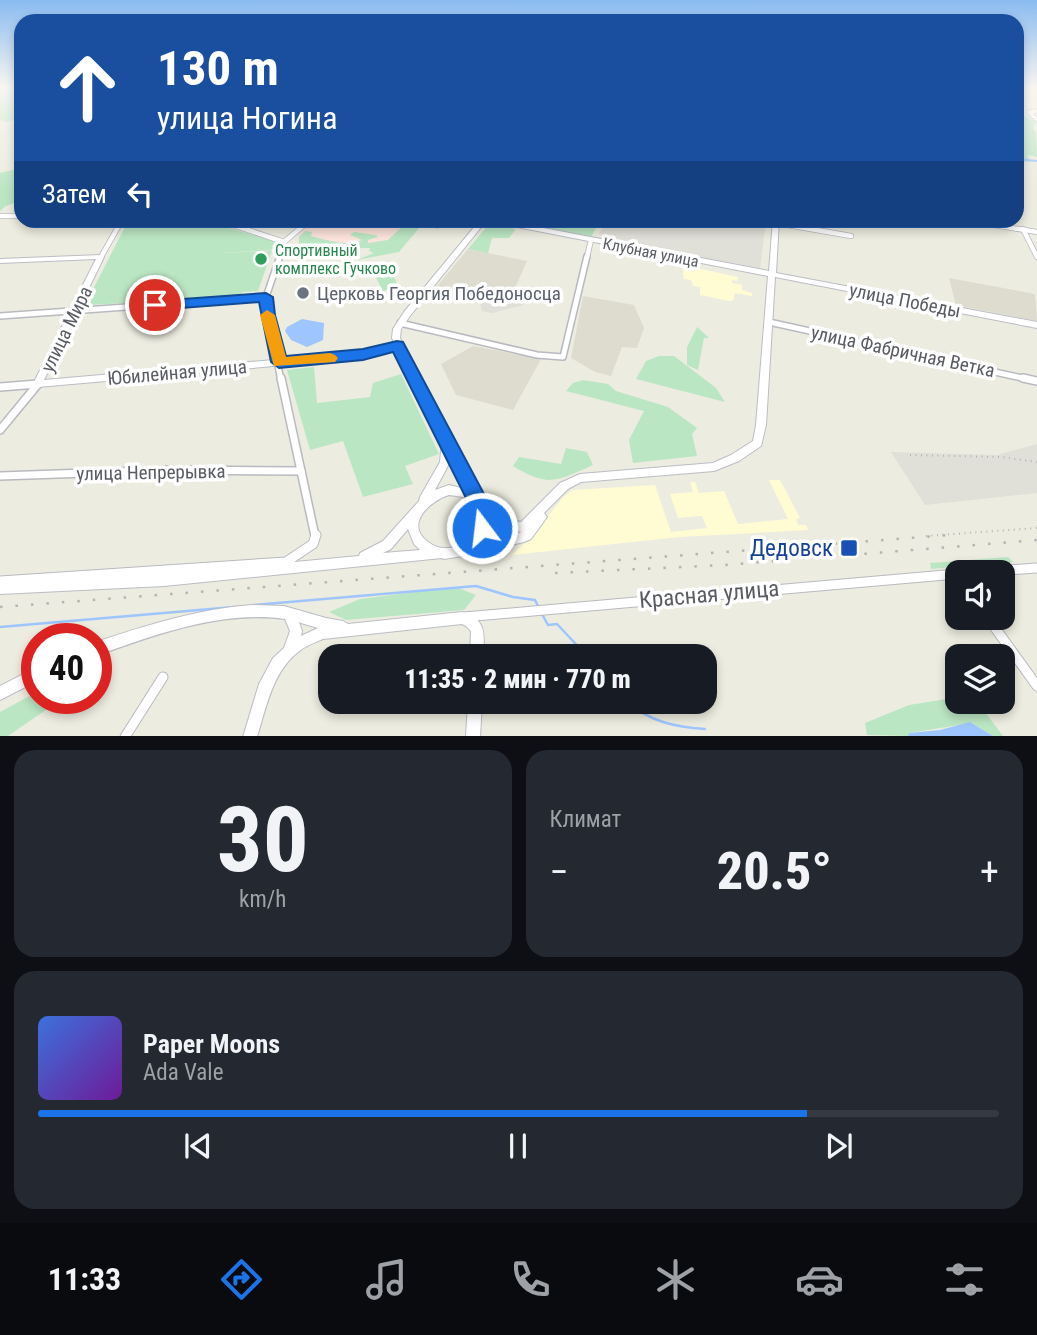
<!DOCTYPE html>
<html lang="ru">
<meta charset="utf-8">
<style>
:root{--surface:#171b24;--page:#242831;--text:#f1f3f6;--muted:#9ea1a6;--line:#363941;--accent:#1a73e8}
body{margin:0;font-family:"Roboto Condensed",sans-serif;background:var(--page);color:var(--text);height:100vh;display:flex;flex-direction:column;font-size:26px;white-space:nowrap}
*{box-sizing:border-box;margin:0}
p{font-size:23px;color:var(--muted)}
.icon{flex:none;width:38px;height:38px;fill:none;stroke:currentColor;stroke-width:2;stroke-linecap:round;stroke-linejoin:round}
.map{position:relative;height:736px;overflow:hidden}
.details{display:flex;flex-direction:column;gap:14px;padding:14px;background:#0d0f14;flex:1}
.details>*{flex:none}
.guide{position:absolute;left:14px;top:14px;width:1010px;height:214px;border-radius:21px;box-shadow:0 4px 10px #0003;background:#1a4fa0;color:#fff;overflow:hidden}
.controls{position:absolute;left:945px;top:560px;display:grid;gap:14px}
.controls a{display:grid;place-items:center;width:70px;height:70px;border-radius:14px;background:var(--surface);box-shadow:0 4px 10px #0003;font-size:35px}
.speed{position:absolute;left:21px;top:623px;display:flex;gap:14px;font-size:35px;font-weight:700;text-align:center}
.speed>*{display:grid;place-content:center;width:91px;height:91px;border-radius:50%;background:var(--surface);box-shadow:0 4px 10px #0003;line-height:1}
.speed .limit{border:10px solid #d22;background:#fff;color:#111}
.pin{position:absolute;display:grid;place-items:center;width:60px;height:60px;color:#fff;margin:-30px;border:4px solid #fff;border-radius:50%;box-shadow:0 2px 7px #0007}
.me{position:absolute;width:77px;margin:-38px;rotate:345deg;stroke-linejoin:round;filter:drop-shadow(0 0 5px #0008)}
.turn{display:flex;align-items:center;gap:24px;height:147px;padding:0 28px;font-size:32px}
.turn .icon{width:91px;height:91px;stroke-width:2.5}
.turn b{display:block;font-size:49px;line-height:60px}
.then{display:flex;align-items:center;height:66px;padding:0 28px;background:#0003;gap:14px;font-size:26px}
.big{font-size:52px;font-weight:800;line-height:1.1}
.details .tile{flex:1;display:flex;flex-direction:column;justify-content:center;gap:10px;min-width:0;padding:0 24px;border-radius:21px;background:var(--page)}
.details .dial{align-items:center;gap:0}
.dial b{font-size:91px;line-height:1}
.song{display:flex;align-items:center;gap:21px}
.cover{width:84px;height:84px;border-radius:10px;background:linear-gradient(135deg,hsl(220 70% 55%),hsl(280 70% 35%))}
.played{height:7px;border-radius:4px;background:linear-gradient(90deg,var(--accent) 80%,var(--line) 80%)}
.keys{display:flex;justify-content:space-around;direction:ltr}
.heat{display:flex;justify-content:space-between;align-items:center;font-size:38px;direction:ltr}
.details .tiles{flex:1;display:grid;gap:14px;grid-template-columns:1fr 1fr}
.tile:last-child{grid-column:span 2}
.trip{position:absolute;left:318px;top:644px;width:399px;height:70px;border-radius:21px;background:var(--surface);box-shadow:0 4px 10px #0003;font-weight:800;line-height:70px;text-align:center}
.menu{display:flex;height:112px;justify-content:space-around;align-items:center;background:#090b0e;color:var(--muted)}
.menu .icon{width:49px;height:49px}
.menu .on{color:var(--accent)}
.menu b{font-size:32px;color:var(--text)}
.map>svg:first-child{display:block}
</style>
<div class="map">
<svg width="1037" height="737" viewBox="0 0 1037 737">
<rect width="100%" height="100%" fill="#edece0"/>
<g fill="#fffcd4">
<polygon points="682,265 738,277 737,281 732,280 732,283 742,285 742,290 752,293 752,296 735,293 733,301 729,301 700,295 700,287 693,286 691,280 684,279"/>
<polygon points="769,480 780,480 800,518 796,519 798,525 806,525 808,530 679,537 512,555 537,531 562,498 572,490 655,485 671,532 707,528 702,516 678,518 670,494 693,492 690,482 695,482 699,493 724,491 738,524 788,519"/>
</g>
<g fill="#e0dfd8">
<polygon points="606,220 766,221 760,268 619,242 614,237 599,234"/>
<polygon points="514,290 525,295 523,305 493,313 482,311 480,302"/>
<polygon points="1037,444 1037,493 925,505 891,452 997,455"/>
</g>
<g fill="#dddccf">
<polygon points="468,249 527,261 514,290 480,302 433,291"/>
<polygon points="949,278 1035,294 1037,321 956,305"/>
<polygon points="583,296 634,305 644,328 637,348 622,347 611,376 595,372 571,358"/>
<polygon points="473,346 541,359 513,410 456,395 441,364"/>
</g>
<polygon fill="#fce3db" points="315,221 412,221 387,245 297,244 300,231"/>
<g fill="#bbe6c3">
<polygon points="0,87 21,87 21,91 7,91 21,92 21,117 7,122 0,120"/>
<polygon points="1017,113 1036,121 1033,130 1036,131 1037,157 1027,155 1030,162 1017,161"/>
<polygon points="21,168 21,201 6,206 0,211 0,173"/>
<path d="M409,220L424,221L441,226L438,229L424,225L420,227L399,252L357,260L374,253L369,251L370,248L296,249L299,245V237L305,231L312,232L311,236C326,240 348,247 362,240L350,235L354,232L376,235L378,237L368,240V243L388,240Z"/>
<polygon points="551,220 600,220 600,221 591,237 546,228"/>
<polygon points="128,221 206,221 280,243 277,250 220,253 272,251 258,291 242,292 240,297 88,305 86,303"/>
<polygon points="489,224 516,229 509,238 492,238 488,253 468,249"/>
<polygon points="386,262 399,287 383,291 370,266"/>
<polygon points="697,327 709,338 704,338 698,370 687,365 687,347"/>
<polygon points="659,356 674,356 716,388 725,402 636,379 646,361"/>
<polygon points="314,367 317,403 370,397 373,383 401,374 439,454 405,466 413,484 363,497 343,441 310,450 287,370"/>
<polygon points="583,380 608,384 616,391 668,407 697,428 692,434 697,456 633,463 629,440 644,411 566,391 573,383"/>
<path d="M566,448L587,452L593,465C557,481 549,488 513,466L519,457L561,464Z"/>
<polygon points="1008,557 1013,562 931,569 930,563"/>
<polygon points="456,587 476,595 464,610 346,620 329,612 360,599"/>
<polygon points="37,692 37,698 63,698 8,736 0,736 0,712"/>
<polygon points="947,699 979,704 1003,736 993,736 972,723 909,733 908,736 867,735 865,723 909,705"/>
</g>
<g fill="#9ec5ff">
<polygon points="302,319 324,323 323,340 307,347 291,340 285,331 287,327"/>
<polygon points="970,722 993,736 908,736 909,733 940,730"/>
</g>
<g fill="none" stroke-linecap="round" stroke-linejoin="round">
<polyline stroke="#9ec5ff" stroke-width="2" points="1017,159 1037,161"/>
<g stroke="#9ec5ff" stroke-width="2.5">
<polyline points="253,605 476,586 513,597 535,600 538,606"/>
<polyline points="542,614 548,625 557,624 587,656"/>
<polyline points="0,627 234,607"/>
<path d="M628,702C650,722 676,727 705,729"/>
</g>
<g stroke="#b8bac0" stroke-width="5">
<polyline id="street-far4" points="1037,111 1029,112 1037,120"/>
</g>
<g stroke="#b8bac0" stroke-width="6">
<g id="street-far3">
<polyline points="0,216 21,216"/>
<polyline points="218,220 284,242 310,220"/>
<polyline points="963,220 1037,232"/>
<polyline points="776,223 851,236"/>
<polyline points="1023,229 1037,257"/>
<polyline points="101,257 122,220"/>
<polyline points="279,257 284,242"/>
<polyline points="587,257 591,240"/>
</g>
</g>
<g stroke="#b8bac0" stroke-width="8">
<g id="street-far2">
<polyline points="280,256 266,297 267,315 281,380"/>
<polyline points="0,316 266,297"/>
<polyline points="769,322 1031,380"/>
<polyline points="400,323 537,355 563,357 587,256"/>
</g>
</g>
<g stroke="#b8bac0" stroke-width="10">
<g id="street-far1">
<polyline points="281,378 315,536"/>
<polyline points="1023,378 1037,381"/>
<polyline points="0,387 38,384"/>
<polyline points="0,430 38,384"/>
<polyline points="0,476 173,470 301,471"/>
</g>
</g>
<g stroke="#b8bac0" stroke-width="11">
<g id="street">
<polyline points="979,572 1037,568"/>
<polyline points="0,581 286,562 313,544 316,535"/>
<polyline points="464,617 957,574"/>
<polyline points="988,618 1037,686"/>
<polyline points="125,737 163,677"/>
</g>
</g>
<g stroke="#bbbdc5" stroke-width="2">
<g id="secondary">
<path d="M480,220H501L769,271L773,220H779L776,273L1037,322V328L775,277L766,425L761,446L739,461L714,471L581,482L568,489L544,513L547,517L531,539L524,542L465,556H463L444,559L442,558L164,586L0,594V582L164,574L359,556L360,553L383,541L419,501L420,497L440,462L442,441L397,349L342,360L38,387L35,386L33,384L96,259L0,263V259L101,255L104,257L44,380L342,354L395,344L392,338L393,329L404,312ZM486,221L768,276L756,425L753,441L731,455L713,463L580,474L560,483L521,522L504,519L485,504L479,496L400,338L401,329L410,316ZM450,459L465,489L449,485L435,490L450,462ZM449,495C454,496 461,496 465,498C497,512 461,566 428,542C404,524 430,501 449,495ZM488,520C500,530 507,530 522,532L479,542L486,530ZM408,529L414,544L420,550L383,553L391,549Z"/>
<path d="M252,605L284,606L326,618L343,621L348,624L462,612C488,621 483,632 484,656H470L471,631L466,626L462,624L323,639C316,642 308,645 302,649C273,669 267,705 257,737H243L259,684L273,658L284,648L290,631L285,619C222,610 154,635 96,656V642C147,625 198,609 252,605ZM299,622L301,623L318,628L301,636L302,631Z"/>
<polygon points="37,667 37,681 0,700 0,686"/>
<polygon points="468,702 482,702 480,737 466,737"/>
</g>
</g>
<use href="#street-far4" stroke="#fff" stroke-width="3.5"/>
<use href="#street-far3" stroke="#fff" stroke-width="4.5"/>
<use href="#street-far2" stroke="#fff" stroke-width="5"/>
<use href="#street-far1" stroke="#fff" stroke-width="7"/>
<use href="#street" stroke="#fff" stroke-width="9"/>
<use href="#secondary" fill="#fff" fill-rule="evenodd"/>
<g stroke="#b4b5b5" stroke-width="2" stroke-dasharray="1 4.5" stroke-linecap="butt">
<polyline points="910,455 1002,457 1037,462"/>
<polyline points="926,536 1037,528"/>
</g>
<g stroke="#b4b5b5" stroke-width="2.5" stroke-dasharray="2.5 13" stroke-linecap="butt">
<polyline points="555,573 725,565 1037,540"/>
<polyline points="0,607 949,535"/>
</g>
</g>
<linearGradient id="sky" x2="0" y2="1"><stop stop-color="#8abbf1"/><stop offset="0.46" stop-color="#f7f6f1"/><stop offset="1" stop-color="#f7f6f1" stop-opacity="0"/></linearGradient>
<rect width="1037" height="190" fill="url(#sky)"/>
<polygon fill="#1a73e8" stroke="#114b97" stroke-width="2" points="266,293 273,297 275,315 286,356 363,349 397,341 403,342 491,507 494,518 490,535 482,538 475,535 472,528 471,508 393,352 363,360 279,368 271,362 259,302 155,310 148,305 155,301"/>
<polygon fill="#f59e0b" points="267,310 275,315 286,357 330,353 335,355 338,358 335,362 274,366 260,315"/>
<circle fill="#2e9e5b" stroke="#fff" stroke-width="2.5" cx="261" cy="259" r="7"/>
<circle fill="#6b7280" stroke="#fff" stroke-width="2.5" cx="303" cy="293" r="7"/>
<rect fill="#1a4fb4" stroke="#fff" stroke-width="2.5" x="840" y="539" width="18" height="18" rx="3.5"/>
<g text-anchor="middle" stroke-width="7" stroke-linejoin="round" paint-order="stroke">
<g font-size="16" fill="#27864d" stroke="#fff" text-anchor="start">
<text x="275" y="256">Спортивный<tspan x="275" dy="18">комплекс Гучково</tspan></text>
</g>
<g font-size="16" fill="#595c62" stroke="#fff">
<text transform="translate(651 252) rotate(11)" y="6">Клубная улица</text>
</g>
<g font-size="19" fill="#5b616d" stroke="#fff" text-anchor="start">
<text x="317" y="300">Церковь Георгия Победоносца</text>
</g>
<g font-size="19" fill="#595c62" stroke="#fff">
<text transform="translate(905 300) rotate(11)" y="7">улица Победы</text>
<text transform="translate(66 329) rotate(-64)" y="7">улица Мира</text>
<text transform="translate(903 351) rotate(12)" y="7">улица Фабричная Ветка</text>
<text transform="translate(177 372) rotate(-5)" y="7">Юбилейная улица</text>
<text transform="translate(151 472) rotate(-1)" y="7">улица Непрерывка</text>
</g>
<g font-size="23" fill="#164399" stroke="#fff" text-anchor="end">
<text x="833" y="556">Дедовск</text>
</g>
<g font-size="23" fill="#595c62" stroke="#fff">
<text transform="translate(709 594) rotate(-5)" y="8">Красная улица</text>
</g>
</g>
</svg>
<div class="controls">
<a><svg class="icon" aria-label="sound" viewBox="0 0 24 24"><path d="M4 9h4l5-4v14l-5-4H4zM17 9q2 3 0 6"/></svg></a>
<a><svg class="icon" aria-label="layers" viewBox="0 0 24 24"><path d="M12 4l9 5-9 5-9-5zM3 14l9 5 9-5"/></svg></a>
</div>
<div class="speed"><div class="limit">40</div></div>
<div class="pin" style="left:155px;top:305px;background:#d93025"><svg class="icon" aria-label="arrive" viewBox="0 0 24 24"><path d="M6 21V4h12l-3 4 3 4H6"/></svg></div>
<svg class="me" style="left:482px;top:528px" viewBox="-20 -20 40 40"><circle r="17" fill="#1a73e8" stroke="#fff" stroke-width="3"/><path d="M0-11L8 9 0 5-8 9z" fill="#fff"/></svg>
<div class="trip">11:35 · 2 мин · 770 m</div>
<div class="guide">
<div class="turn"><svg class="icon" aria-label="ahead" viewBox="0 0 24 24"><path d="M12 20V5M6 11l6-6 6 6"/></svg><div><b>130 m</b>улица Ногина</div></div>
<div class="then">Затем<svg class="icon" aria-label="left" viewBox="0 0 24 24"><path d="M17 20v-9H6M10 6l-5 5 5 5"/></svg></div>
</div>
</div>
<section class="details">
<div class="tiles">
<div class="tile dial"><b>30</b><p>km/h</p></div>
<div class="tile"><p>Климат</p>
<div class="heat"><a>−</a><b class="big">20.5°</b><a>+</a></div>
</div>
<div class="tile">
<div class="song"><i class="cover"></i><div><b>Paper Moons</b><p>Ada Vale</p></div></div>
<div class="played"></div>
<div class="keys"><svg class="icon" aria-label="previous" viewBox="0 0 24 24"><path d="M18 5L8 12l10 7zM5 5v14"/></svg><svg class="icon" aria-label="pause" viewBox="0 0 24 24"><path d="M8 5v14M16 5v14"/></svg><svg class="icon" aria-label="next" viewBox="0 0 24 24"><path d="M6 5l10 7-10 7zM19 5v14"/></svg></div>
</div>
</div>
</section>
<nav class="menu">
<b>11:33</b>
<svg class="icon on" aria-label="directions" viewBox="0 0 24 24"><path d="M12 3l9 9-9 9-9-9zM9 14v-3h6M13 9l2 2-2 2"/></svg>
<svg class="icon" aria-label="music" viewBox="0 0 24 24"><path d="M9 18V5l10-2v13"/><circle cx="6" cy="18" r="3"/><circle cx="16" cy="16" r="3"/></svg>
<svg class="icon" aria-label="phone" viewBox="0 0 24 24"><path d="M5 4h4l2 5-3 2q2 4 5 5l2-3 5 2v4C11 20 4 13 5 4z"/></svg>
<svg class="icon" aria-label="climate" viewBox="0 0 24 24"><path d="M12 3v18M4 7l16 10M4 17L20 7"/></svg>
<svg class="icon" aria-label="car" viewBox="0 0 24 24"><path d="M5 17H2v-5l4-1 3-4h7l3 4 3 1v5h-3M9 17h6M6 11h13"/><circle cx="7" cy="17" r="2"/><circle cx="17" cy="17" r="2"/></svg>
<svg class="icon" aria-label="filters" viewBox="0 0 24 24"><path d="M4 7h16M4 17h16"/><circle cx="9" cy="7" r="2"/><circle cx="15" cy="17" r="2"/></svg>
</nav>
